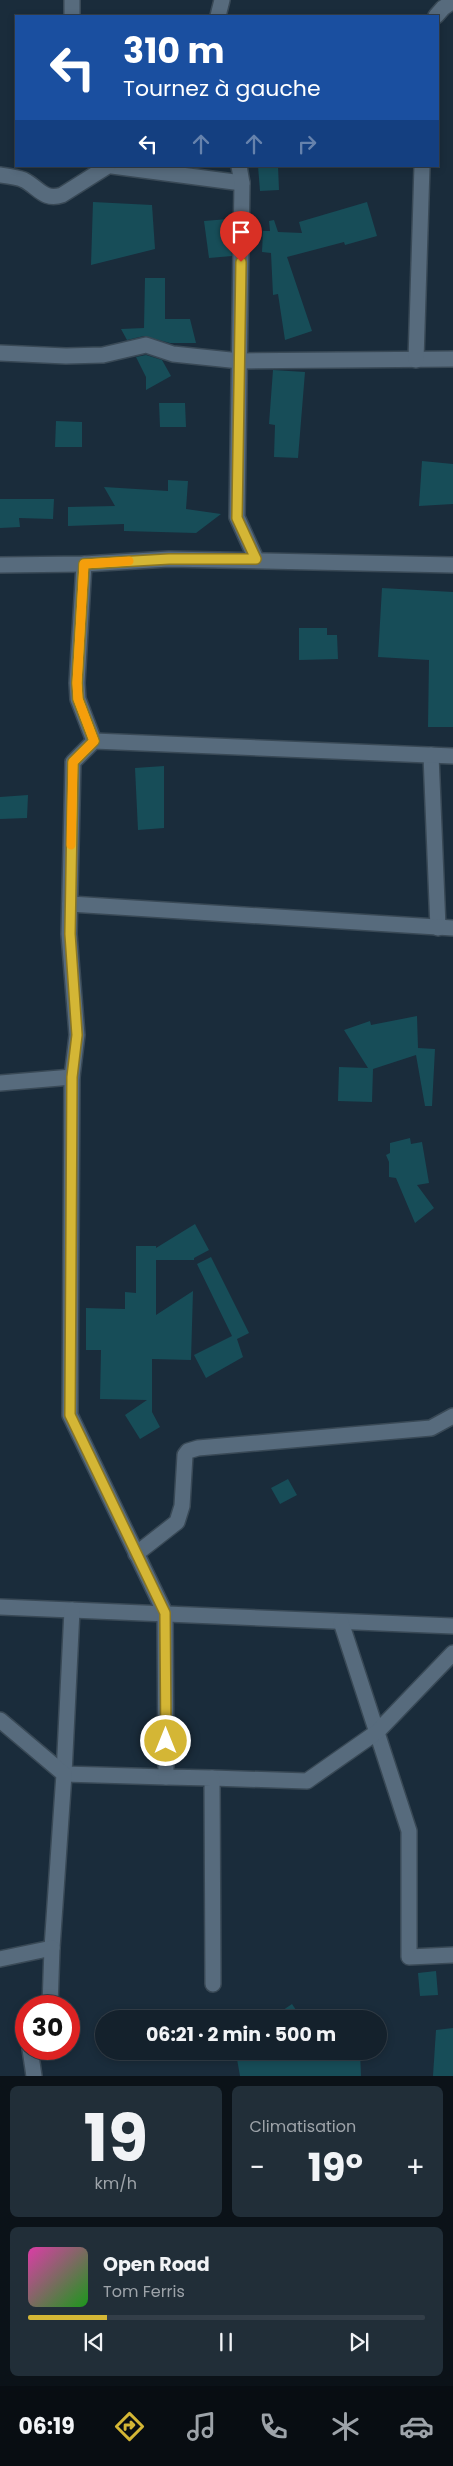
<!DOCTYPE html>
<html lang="fr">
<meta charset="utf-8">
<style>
:root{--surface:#14212c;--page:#212e38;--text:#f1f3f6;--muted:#9da3a9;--line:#333e48;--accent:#d4b635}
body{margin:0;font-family:Poppins,sans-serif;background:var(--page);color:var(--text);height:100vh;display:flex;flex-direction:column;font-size:19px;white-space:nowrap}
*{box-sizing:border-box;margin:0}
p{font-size:16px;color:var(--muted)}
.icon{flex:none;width:28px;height:28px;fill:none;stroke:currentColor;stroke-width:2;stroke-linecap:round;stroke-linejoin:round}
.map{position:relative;height:2076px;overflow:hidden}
.drawer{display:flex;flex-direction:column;gap:10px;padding:10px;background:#0b1218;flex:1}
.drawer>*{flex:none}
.hud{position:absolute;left:15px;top:15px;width:424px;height:152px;border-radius:0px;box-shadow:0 2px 8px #0003,0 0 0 1px var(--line);background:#1a4fa0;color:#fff;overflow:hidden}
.speed{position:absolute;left:15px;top:1995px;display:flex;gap:10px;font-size:25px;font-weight:700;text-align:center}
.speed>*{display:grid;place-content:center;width:65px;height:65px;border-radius:50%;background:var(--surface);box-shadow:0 2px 8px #0003,0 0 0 1px var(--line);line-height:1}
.speed .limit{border:8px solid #d22;background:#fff;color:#111}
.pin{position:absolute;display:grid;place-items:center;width:42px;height:42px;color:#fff;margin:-51px -21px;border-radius:50% 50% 50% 0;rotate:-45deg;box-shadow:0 0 5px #0007}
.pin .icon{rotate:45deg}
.me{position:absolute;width:55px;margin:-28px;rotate:0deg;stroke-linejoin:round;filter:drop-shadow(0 0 4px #0008)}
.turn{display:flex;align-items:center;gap:18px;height:105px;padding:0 25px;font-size:22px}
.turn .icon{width:65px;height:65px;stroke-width:2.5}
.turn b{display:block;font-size:35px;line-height:42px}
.lanes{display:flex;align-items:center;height:48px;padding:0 25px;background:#0003;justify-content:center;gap:25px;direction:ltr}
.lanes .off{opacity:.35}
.big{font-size:38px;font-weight:700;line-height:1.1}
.drawer .tile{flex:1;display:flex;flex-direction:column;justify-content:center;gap:8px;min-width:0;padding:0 18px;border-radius:8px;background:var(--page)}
.drawer .dial{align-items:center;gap:0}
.dial b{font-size:65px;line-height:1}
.song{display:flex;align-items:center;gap:15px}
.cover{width:60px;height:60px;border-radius:8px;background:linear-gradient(135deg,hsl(320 70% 55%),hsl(120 70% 35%))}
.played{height:5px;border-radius:2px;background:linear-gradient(90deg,var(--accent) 20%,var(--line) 20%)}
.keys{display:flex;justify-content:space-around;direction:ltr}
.heat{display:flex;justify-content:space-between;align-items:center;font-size:28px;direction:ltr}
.drawer .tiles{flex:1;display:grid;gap:10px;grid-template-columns:1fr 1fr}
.tile:last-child{grid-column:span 2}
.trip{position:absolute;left:95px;top:2010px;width:292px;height:50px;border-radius:25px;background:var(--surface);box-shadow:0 2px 8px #0003,0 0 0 1px var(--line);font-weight:700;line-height:50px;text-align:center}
.dock{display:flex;height:80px;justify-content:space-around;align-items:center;background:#080d12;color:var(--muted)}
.dock .icon{width:35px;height:35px}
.dock .current{color:var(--accent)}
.dock b{font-size:22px;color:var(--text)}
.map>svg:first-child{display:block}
</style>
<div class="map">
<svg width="453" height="2076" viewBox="0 0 453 2076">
<rect width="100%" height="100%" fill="#1a2c3b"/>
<g fill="#174d58">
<polygon points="258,166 278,166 279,190 260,191"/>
<polygon points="93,202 152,205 155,249 91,265"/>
<polygon points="367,202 377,236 345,245 344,242 287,257 312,331 285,340 278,294 273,295 271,253 262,252 263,231 270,231 269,221 274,220 278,232 302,233 299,222"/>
<polygon points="228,219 232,256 209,258 204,221"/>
<polygon points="145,278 165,278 165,319 190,319 196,343 170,343 144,336 127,340 121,329 144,328"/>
<polygon points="146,355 162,360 171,376 146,390 146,377 136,357"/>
<polygon points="273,370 305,372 298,458 274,457 275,425 269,424"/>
<polygon points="159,403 185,403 186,427 160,427"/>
<polygon points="56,421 82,422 82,447 55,447"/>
<polygon points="422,461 453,464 453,504 419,506"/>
<polygon points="168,480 188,481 186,509 221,514 196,533 124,531 124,524 68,526 68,507 115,506 104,487 168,491"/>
<polygon points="0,499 54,499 53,519 19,518 20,527 0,528"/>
<polygon points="382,588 453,592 453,727 428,727 429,660 378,657"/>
<polygon points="299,628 327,628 327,635 337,635 338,659 299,660"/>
<polygon points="164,766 164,828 138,830 135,768"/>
<polygon points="28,795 27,818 0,819 0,797"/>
<polygon points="417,1016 418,1048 435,1049 432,1106 425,1106 416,1055 373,1069 372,1102 338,1101 339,1067 368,1068 344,1030 370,1021 371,1025"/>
<polygon points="410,1138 411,1144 422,1142 429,1183 417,1185 434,1208 415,1223 396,1178 389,1177 389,1162 386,1155 390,1153 390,1143"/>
<polygon points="195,1224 209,1250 194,1258 194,1260 156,1260 156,1315 193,1291 191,1360 152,1359 152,1412 160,1427 140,1439 125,1415 147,1400 100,1399 101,1350 86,1350 86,1308 125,1309 125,1292 136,1293 136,1246 156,1246 156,1248"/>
<polygon points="211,1257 249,1333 237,1339 243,1357 206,1378 194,1355 232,1336 197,1264"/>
<polygon points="288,1479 297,1495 280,1504 271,1488"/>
<polygon points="436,1971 438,1995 420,1996 418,1973"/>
<polygon points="292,2004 302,2019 270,2019"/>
<polygon points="453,2028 453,2076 433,2076 436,2030"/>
<polygon points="267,2051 360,2051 361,2076 240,2076 237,2059"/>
</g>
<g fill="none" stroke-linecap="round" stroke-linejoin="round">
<g stroke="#394956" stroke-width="18">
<g id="minor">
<polyline points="72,0 72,16"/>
<polyline points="218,16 222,0"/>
<polyline points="436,16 443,8 453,1"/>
<polyline points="112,166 242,183"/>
<polyline points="239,166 242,183 237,517 256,559"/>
<path d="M0,175C8,176 17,177 24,180C39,188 44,201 62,195L108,166"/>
<polyline points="0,353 66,356 103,355 146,345 173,354 240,361 453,359"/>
<polyline points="416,360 422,166"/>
<polyline points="84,564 77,683 78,699 94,741"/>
<polyline points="0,565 84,564 169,559 453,565"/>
<polyline points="431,755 438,928"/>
<polyline points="70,904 453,928"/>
<polyline points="0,1083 72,1077"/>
<polyline points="136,1554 177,1522 182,1506 185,1455 188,1451 198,1448 431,1428 453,1416"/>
<polyline points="0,1607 453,1626"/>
<polyline points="72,1610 64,1774 166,1777"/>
<polyline points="341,1622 409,1831 409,1957 453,1955"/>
<polyline points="0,1720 64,1774 52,1948"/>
<polyline points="212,1778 307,1781 377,1732 453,1653"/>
<polyline points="0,1959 52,1948 50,2006"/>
<polyline points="213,1984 212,1778 166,1777 165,1613 70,1415 72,1077 77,1035 69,934 73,762 94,741 453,756"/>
<polyline points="30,2049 34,2076"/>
</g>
</g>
<use href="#minor" stroke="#576b7d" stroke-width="15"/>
</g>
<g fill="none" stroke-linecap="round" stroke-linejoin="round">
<g stroke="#8a7622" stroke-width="12">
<polyline id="route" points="166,1741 165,1613 70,1415 72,1077 77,1035 70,934 73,762 94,741 78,699 77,683 84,564 169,559 256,559 237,518 241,262"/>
</g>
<use href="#route" stroke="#d4b635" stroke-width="9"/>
<polyline stroke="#f59e0b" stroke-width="9" points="71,845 73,762 94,741 78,699 77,683 84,564 129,561"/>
</g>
</svg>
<div class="speed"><div class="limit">30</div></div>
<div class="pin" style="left:241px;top:262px;background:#d93025"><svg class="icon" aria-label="arrive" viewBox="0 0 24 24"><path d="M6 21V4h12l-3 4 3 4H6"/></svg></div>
<svg class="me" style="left:166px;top:1741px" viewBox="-20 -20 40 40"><circle r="17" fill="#d4b635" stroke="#fff" stroke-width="3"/><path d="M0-11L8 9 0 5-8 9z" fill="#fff"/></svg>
<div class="trip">06:21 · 2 min · 500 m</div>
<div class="hud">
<div class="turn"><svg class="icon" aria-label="left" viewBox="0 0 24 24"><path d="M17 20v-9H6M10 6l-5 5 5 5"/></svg><div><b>310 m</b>Tournez à gauche</div></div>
<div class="lanes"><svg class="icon" aria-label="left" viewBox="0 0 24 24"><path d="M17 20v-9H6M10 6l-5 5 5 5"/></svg><svg class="icon off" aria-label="ahead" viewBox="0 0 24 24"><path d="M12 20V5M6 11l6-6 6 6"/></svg><svg class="icon off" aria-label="ahead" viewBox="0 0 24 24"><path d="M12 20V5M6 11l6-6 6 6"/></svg><svg class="icon off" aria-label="right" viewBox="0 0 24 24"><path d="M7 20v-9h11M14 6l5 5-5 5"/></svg></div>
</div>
</div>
<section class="drawer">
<div class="tiles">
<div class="tile dial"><b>19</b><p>km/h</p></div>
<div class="tile"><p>Climatisation</p>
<div class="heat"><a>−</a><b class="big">19°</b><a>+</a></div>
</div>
<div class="tile">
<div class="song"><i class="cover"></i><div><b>Open Road</b><p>Tom Ferris</p></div></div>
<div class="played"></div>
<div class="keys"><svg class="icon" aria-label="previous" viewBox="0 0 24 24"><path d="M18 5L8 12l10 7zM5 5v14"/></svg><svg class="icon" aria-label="pause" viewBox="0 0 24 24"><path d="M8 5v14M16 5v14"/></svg><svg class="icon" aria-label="next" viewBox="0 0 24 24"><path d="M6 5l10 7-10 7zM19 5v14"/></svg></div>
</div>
</div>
</section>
<nav class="dock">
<b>06:19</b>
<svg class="icon current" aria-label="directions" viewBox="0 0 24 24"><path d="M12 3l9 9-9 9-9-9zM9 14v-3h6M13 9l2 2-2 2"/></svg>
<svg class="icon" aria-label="music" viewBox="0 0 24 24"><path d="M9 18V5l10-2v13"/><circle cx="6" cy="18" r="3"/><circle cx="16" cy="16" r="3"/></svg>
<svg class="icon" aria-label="phone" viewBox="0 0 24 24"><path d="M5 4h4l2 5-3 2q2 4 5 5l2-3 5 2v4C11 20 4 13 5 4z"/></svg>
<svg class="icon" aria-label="climate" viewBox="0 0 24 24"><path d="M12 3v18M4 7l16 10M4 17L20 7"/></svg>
<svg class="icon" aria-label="car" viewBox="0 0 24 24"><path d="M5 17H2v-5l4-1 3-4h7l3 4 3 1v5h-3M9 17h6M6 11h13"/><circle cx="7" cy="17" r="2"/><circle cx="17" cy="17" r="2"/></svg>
</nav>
